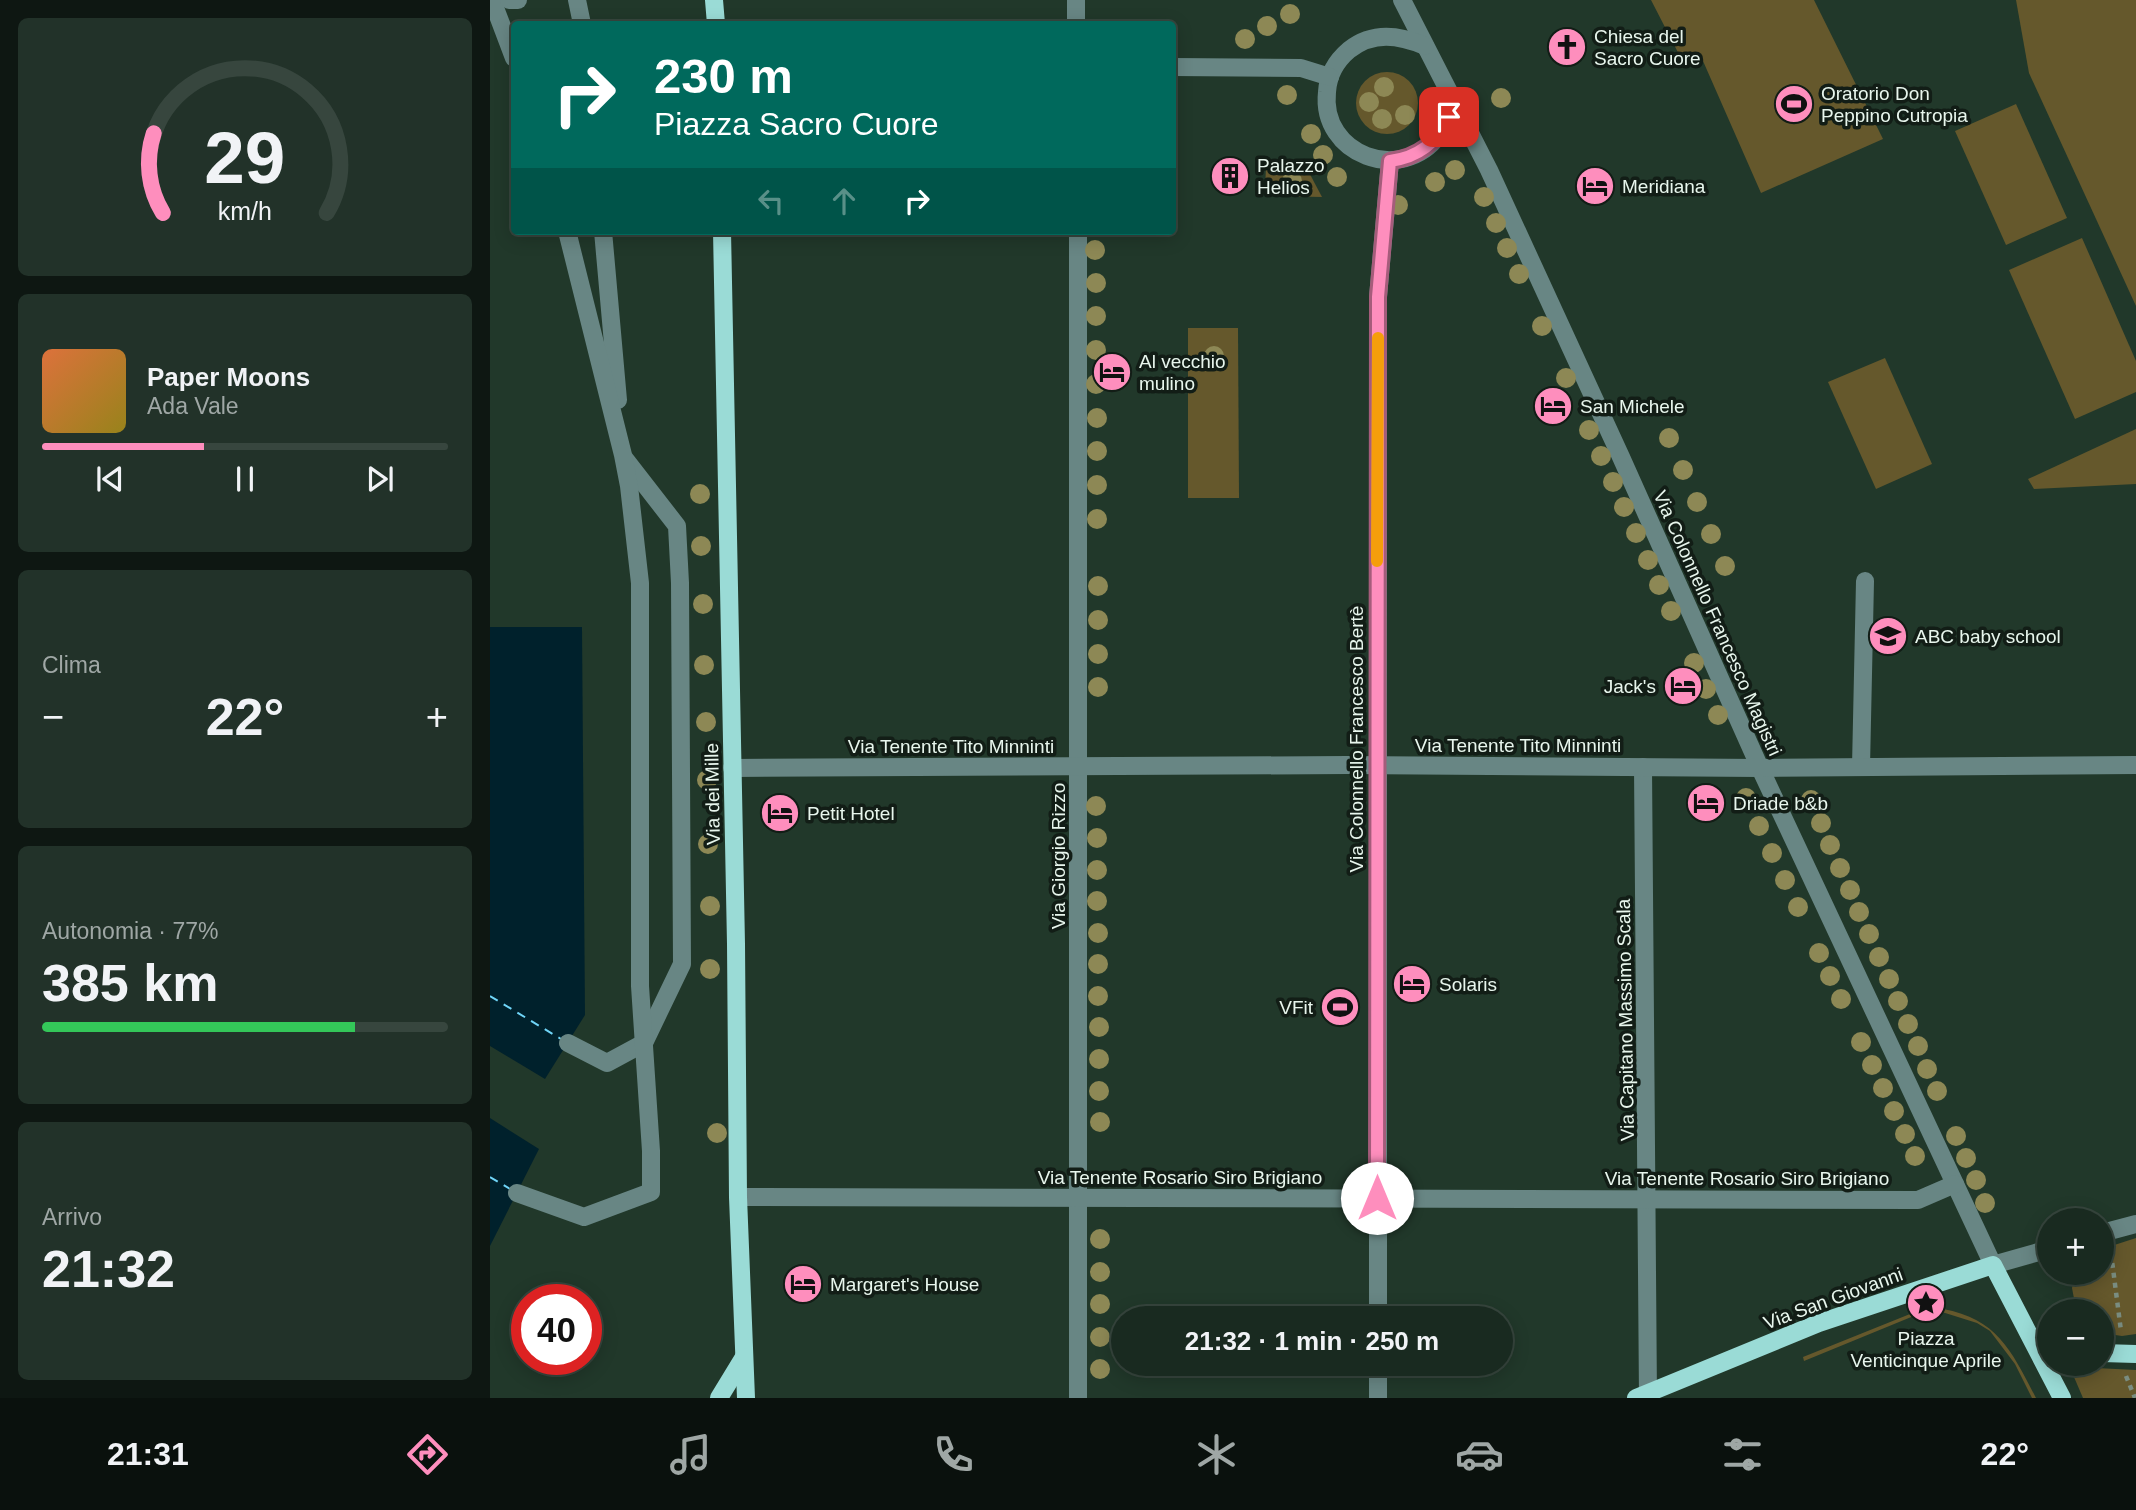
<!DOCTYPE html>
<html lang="it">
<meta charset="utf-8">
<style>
:root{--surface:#192a20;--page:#223229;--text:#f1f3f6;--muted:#9fa7a5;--line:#37463e;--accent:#fe8ebd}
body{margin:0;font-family:Arial,sans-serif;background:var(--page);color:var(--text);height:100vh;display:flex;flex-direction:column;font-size:26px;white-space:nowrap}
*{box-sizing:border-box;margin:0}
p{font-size:23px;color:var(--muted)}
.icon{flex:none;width:38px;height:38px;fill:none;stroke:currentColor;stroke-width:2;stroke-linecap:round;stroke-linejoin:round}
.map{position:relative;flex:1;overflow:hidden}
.sheet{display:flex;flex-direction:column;gap:18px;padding:18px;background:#0e1712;width:490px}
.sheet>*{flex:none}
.hud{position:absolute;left:21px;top:21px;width:665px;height:214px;border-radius:7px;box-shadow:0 4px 18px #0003,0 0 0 2px var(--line);background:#00695c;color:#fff;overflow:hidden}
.fabs{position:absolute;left:1547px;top:1208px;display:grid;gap:14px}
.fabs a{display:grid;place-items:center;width:77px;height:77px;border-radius:50%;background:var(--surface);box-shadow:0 4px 18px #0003,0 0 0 2px var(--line);font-size:35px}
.speed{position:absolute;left:21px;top:1284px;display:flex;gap:14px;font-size:35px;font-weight:700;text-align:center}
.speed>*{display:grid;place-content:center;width:91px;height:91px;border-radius:50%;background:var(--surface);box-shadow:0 4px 18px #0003,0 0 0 2px var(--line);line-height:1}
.speed .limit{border:10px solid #d22;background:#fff;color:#111}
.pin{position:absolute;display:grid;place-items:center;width:60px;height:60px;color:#fff;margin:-30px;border-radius:14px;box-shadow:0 4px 10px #0006}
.me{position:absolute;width:77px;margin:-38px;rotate:0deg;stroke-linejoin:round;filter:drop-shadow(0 0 5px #0008)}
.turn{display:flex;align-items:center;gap:24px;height:147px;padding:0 28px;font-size:32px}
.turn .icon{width:91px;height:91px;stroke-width:2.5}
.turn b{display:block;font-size:49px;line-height:60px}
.lanes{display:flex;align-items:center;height:66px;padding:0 28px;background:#0003;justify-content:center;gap:35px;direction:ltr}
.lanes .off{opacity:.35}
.big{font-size:52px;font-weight:600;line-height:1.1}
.sheet .card{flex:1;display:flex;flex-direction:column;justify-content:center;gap:10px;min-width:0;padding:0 24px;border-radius:10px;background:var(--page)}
.sheet .dial{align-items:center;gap:0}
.dial svg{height:182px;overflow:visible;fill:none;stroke:var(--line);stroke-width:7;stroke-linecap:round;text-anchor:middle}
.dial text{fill:var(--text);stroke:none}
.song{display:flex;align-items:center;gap:21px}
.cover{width:84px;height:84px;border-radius:10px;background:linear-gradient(135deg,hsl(20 70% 55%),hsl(50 70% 35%))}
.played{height:7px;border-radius:4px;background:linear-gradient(90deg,var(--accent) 40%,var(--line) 40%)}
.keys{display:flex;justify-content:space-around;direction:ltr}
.heat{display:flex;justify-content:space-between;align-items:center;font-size:38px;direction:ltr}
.charge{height:10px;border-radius:5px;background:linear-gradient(90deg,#34c759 77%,var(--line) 0)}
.trip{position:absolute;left:621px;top:1306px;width:402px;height:70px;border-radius:35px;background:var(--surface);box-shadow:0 4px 18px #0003,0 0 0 2px var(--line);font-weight:600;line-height:70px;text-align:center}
.tab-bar{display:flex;height:112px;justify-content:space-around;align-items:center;background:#0a110d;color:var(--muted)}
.tab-bar .icon{width:49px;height:49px}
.tab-bar .active{color:var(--accent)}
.tab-bar b{font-size:32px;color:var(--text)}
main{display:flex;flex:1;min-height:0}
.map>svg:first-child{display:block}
</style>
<main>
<section class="sheet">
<div class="card dial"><svg viewBox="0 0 100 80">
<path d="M14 69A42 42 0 1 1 86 69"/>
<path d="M14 69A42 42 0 0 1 10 34" stroke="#fe8ebd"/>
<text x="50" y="56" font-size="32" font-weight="700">29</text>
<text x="50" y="72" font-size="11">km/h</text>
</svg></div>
<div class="card">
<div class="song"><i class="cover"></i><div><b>Paper Moons</b><p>Ada Vale</p></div></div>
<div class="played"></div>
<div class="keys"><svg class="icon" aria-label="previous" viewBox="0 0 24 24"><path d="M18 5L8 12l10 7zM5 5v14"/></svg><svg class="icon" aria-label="pause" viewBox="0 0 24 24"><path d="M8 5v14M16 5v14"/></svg><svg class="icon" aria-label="next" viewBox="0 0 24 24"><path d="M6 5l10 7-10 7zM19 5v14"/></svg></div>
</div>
<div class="card"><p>Clima</p>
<div class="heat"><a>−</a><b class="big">22°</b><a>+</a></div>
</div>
<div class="card"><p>Autonomia · 77%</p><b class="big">385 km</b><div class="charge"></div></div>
<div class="card"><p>Arrivo</p><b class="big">21:32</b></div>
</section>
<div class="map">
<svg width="1646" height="1398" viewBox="0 0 1646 1398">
<rect width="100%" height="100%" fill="#21382a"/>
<g fill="#65582c">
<polygon points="1161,0 1324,0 1393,139 1271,193 1213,61 1196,68"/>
<polygon points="1526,0 1646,0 1646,306 1539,73"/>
<circle cx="897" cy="103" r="31"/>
<polygon points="1526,104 1577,218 1516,245 1465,131"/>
<polygon points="776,163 814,163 832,197 775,196"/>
<polygon points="1592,238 1646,361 1646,392 1585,419 1519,270"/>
<polygon points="698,328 748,328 749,498 698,498"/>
<polygon points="1395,358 1442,464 1386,489 1338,382"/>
<polygon points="1646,429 1646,484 1544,489 1538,479"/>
<polygon points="1646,1238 1646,1334 1632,1336 1612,1333 1612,1311 1586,1309 1582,1288 1586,1272 1612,1272 1612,1249"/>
<path d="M1453,1309C1508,1319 1522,1352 1546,1398H1542L1525,1364L1500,1331L1487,1323L1452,1312L1431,1313L1314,1361L1313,1357L1430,1310Z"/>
<polygon points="1578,1363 1606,1368 1646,1370 1646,1398 1593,1398"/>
</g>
<g fill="#00212c">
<polygon points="0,627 92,627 95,1015 55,1079 0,1046"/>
<polygon points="0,1118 49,1149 0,1246"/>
</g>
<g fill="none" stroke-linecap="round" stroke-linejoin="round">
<g stroke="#6fd5f8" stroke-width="2" stroke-dasharray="9 7" stroke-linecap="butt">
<polyline points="0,996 71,1039"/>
<polyline points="0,1177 20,1189"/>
</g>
<g stroke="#7a8d81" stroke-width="4.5" stroke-dasharray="5 5" stroke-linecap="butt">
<polyline points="1621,1253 1631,1331"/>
<polyline points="1636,1376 1645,1398"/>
</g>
<g stroke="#688684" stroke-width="18">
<polyline points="2,0 24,58"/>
<polyline points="19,0 28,0"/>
<polyline points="87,0 92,24"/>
<polyline points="586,0 586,24"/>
<polyline points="912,0 999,170 1131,457 1270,768 1503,1265 1559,1249"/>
<path d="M935,46C909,35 883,31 859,50C846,61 838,76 837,92C830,155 912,185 949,135C957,124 960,112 963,100"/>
<polyline points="682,67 811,68 840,77"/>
<polyline points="113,231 128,400"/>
<polyline points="588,231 588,1398"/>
<polyline points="1153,767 1158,1398"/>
<polyline points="1371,767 1375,581"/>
<polyline points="242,768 858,765 1270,768 1646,765"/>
<polyline points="78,1043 117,1063 154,1043 192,964 190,583 187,526 135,459"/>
<polyline points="27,1193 94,1217 161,1192 161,1151 150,986 150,583 139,486 133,455 77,231"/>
<polyline points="248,1197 1428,1200 1465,1184"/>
<polyline points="1612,1233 1646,1224"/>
<polyline points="888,1318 888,297 900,161"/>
<polyline points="888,1363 888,1398"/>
</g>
<g stroke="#9adbd6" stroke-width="18">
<polyline points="224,0 226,24"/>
<polyline points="232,231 246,944 248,1197 256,1398"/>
<polyline points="1612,1353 1646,1354"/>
<polyline points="229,1398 254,1357"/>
<polyline points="1146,1398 1329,1323 1503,1265 1572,1398"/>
</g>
</g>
<g fill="#8d8855">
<circle cx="800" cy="14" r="10"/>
<circle cx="777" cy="26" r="10"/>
<circle cx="755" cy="39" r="10"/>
<circle cx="894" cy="87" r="10"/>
<circle cx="797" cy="95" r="10"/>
<circle cx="1011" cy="98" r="10"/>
<circle cx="879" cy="102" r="10"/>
<circle cx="915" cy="115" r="10"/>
<circle cx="892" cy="119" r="10"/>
<circle cx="821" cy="134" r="10"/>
<circle cx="833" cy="155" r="10"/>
<circle cx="965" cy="170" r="10"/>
<circle cx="847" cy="177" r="10"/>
<circle cx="802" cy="181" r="10"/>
<circle cx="945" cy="182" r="10"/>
<circle cx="994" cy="197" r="10"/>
<circle cx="908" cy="205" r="10"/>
<circle cx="1006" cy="223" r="10"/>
<circle cx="1017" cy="248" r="10"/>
<circle cx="605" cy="250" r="10"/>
<circle cx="1029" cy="274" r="10"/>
<circle cx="606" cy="283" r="10"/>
<circle cx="606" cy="316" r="10"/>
<circle cx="1052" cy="326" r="10"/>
<circle cx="606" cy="350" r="10"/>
<circle cx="724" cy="356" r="10"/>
<circle cx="1076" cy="378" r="10"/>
<circle cx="606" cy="384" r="10"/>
<circle cx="607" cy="418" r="10"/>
<circle cx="1099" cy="430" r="10"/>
<circle cx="1179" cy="438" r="10"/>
<circle cx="607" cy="451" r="10"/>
<circle cx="1111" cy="456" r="10"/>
<circle cx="1193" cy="470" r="10"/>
<circle cx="1123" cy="482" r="10"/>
<circle cx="607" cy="485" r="10"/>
<circle cx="210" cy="494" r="10"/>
<circle cx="1207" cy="502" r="10"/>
<circle cx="1134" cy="507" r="10"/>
<circle cx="607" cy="519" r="10"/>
<circle cx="1146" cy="533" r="10"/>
<circle cx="1221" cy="534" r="10"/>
<circle cx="211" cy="546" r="10"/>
<circle cx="1158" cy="560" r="10"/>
<circle cx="1235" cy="566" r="10"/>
<circle cx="1169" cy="585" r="10"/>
<circle cx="608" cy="586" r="10"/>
<circle cx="213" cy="604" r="10"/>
<circle cx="1181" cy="611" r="10"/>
<circle cx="608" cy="620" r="10"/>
<circle cx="608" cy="654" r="10"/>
<circle cx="1204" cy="663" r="10"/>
<circle cx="214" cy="665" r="10"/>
<circle cx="608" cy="687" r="10"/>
<circle cx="1216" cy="689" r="10"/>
<circle cx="1228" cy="715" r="10"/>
<circle cx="216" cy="722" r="10"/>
<circle cx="217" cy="780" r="10"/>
<circle cx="1256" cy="798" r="10"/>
<circle cx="1321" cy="800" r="10"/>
<circle cx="606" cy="806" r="10"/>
<circle cx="1331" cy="823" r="10"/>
<circle cx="1269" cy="826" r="10"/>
<circle cx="607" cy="838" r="10"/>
<circle cx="218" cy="844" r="10"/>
<circle cx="1340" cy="845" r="10"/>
<circle cx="1282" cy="853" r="10"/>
<circle cx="1350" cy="868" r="10"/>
<circle cx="607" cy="870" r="10"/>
<circle cx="1295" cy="880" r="10"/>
<circle cx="1360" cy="890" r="10"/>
<circle cx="607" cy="901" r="10"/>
<circle cx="220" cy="906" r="10"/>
<circle cx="1308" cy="907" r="10"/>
<circle cx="1369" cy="912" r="10"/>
<circle cx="608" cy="933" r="10"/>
<circle cx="1379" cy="934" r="10"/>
<circle cx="1329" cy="953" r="10"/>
<circle cx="1389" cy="957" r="10"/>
<circle cx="608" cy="964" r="10"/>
<circle cx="220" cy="969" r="10"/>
<circle cx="1340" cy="976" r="10"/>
<circle cx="1399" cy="979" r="10"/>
<circle cx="608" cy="996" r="10"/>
<circle cx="1351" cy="999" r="10"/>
<circle cx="1408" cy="1001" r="10"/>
<circle cx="1418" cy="1024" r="10"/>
<circle cx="609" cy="1027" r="10"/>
<circle cx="1371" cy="1042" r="10"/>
<circle cx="1428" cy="1046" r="10"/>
<circle cx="609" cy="1059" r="10"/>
<circle cx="1382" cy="1065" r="10"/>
<circle cx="1437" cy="1069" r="10"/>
<circle cx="1393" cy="1088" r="10"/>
<circle cx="609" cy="1091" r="10"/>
<circle cx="1447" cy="1091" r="10"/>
<circle cx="1404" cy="1111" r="10"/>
<circle cx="610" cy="1122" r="10"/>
<circle cx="227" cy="1133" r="10"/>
<circle cx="1415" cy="1134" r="10"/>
<circle cx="1466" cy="1136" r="10"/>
<circle cx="1425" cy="1156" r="10"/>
<circle cx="1476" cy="1158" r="10"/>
<circle cx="1486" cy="1180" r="10"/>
<circle cx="1495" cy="1203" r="10"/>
<circle cx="610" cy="1239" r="10"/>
<circle cx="610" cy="1272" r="10"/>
<circle cx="610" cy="1304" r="10"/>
<circle cx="610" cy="1337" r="10"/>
<circle cx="610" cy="1369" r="10"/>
</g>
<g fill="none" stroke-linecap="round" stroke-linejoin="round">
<g stroke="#a55c7b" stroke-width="18">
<path id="route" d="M887,1198L888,297L900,161C929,157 946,143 959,117"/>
</g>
<use href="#route" stroke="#fe8ebd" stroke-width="12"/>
<polyline stroke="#f59e0b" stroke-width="12" points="887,561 888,338"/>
</g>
<defs>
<g id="church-disc" transform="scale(2.0125)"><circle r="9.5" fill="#fe8ebd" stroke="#121d16"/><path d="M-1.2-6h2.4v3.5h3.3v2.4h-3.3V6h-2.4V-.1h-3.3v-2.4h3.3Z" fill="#111"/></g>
<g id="stadium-disc" transform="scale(2.0125)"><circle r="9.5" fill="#fe8ebd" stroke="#121d16"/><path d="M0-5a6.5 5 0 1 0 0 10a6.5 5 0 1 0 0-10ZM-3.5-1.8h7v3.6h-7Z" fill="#111"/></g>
<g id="building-disc" transform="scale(2.0125)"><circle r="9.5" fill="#fe8ebd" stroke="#121d16"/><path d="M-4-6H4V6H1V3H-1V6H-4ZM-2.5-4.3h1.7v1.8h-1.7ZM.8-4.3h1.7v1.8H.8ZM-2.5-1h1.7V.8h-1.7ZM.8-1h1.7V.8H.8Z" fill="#111"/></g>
<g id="hotel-disc" transform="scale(2.0125)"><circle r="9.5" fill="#fe8ebd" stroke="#121d16"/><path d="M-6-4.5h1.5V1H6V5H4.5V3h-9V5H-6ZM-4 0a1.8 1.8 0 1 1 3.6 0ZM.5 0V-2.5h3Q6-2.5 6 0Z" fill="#111"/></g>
<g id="school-disc" transform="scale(2.0125)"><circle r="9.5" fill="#fe8ebd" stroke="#121d16"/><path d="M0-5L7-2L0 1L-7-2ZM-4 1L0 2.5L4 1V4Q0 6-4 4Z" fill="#111"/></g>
<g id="sight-disc" transform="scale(2.0125)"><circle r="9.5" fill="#fe8ebd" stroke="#121d16"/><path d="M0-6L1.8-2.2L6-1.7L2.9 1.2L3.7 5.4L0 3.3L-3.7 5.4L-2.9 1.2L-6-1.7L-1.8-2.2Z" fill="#111"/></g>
</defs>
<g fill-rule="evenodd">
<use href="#church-disc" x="1077" y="47"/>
<use href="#stadium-disc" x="1304" y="104"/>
<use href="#building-disc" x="740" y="176"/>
<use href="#hotel-disc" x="1105" y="186"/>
<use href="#hotel-disc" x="622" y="372"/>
<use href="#hotel-disc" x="1063" y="406"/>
<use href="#school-disc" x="1398" y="636"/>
<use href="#hotel-disc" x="1193" y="686"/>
<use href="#hotel-disc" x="1216" y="803"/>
<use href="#hotel-disc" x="290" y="813"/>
<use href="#hotel-disc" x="922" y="984"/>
<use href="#stadium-disc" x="850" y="1007"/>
<use href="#hotel-disc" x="313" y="1284"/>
<use href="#sight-disc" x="1436" y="1303"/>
</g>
<g text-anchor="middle" stroke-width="7" stroke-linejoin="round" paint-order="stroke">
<g font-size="19" fill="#e8f6ed" stroke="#121d16" text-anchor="start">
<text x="1104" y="43">Chiesa del<tspan x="1104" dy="22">Sacro Cuore</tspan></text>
<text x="1331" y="100">Oratorio Don<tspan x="1331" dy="22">Peppino Cutropia</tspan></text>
<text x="767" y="172">Palazzo<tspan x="767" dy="22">Helios</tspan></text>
<text x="1132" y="193">Meridiana</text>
<text x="649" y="368">Al vecchio<tspan x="649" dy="22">mulino</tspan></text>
<text x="1090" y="413">San Michele</text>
<text x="1425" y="643">ABC baby school</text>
<text x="1166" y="693" text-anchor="end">Jack's</text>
<text x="1243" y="810">Driade b&amp;b</text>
<text x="317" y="820">Petit Hotel</text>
<text x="949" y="991">Solaris</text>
<text x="823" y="1014" text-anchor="end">VFit</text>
<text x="340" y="1291">Margaret's House</text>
<text x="1436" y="1345" text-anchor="middle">Piazza<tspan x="1436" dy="22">Venticinque Aprile</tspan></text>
</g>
<g font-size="19" fill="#e8f6ed" stroke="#121d16">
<text transform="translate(1228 623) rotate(66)" y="7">Via Colonnello Francesco Magistri</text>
<text transform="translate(866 739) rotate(-90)" y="7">Via Colonnello Francesco Bertè</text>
<text x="1028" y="752">Via Tenente Tito Minninti</text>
<text x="461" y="753">Via Tenente Tito Minninti</text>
<text transform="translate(222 794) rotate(-91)" y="7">Via dei Mille</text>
<text transform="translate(568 856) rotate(-90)" y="7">Via Giorgio Rizzo</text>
<text transform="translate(1135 1020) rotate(-91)" y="7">Via Capitano Massimo Scala</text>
<text x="690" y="1184">Via Tenente Rosario Siro Brigiano</text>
<text x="1257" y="1185">Via Tenente Rosario Siro Brigiano</text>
<text transform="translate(1343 1298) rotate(-20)" y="7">Via San Giovanni</text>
</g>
</g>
</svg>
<div class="fabs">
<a>+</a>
<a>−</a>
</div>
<div class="speed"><div class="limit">40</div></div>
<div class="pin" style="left:959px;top:117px;background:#d93025"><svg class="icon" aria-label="arrive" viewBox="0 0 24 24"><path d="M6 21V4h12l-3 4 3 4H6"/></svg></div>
<svg class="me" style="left:887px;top:1198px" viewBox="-20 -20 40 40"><circle r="19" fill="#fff"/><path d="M0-13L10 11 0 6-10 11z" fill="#fe8ebd"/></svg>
<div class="trip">21:32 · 1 min · 250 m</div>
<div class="hud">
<div class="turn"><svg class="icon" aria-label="right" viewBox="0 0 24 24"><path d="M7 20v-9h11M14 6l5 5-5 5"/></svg><div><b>230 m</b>Piazza Sacro Cuore</div></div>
<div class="lanes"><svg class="icon off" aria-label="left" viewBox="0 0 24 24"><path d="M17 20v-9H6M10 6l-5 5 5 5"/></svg><svg class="icon off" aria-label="ahead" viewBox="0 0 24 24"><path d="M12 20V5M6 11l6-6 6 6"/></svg><svg class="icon" aria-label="right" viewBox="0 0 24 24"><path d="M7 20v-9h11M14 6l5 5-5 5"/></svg></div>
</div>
</div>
</main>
<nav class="tab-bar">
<b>21:31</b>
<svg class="icon active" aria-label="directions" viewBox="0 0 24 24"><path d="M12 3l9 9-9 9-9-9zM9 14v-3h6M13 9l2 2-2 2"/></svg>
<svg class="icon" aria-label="music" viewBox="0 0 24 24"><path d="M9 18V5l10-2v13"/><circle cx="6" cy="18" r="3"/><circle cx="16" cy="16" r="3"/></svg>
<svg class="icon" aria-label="phone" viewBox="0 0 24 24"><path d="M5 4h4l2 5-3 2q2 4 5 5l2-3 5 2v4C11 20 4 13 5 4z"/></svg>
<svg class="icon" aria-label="climate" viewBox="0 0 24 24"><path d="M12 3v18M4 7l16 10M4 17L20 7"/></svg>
<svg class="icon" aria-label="car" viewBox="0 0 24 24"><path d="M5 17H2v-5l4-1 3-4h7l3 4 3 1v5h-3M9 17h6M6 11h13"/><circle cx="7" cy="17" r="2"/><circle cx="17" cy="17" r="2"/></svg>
<svg class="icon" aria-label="filters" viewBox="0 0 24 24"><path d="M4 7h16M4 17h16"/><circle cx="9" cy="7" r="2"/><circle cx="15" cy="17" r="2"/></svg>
<b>22°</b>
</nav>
